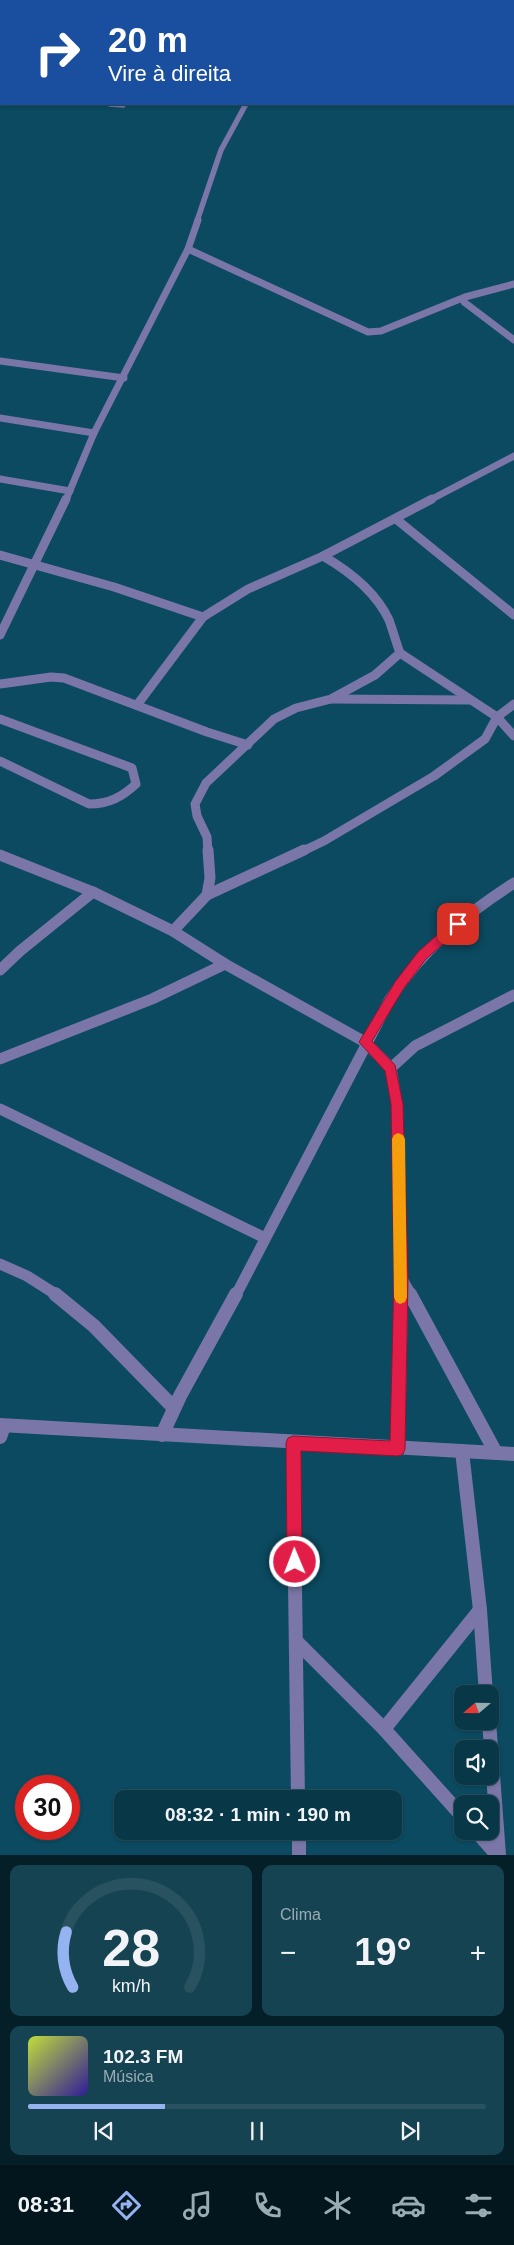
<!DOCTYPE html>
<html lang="pt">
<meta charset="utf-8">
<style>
:root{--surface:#083848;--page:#164352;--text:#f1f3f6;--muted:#98acb4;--line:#295260;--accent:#95b2f1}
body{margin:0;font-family:Arial,sans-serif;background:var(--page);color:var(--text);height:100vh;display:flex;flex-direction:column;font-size:19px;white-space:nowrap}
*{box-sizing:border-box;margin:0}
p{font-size:16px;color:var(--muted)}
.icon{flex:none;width:28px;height:28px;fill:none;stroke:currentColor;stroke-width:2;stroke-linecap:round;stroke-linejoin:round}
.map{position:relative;height:1855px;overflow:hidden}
.details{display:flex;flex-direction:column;gap:10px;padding:10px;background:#041f28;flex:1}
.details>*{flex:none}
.banner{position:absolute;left:0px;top:0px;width:515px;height:105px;box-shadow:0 1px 4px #0004,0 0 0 1px var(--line);background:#1a4fa0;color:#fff;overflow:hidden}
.needle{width:32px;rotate:250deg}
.fabs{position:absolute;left:454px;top:1685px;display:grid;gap:10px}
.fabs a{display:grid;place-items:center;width:45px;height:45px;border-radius:10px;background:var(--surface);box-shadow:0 1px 4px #0004,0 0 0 1px var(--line);font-size:25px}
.speed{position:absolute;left:15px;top:1775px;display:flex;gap:10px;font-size:25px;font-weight:700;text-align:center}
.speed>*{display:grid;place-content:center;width:65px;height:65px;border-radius:50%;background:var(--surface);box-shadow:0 1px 4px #0004,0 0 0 1px var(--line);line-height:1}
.speed .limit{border:8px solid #d22;background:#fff;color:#111}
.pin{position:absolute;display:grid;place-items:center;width:42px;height:42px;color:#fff;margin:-21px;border-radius:10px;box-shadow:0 2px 8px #0006}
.me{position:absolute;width:55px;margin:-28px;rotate:359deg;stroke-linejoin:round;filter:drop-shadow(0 0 4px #0008)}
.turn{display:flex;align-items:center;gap:18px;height:105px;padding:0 25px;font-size:22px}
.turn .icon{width:65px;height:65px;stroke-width:2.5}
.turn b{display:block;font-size:35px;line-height:42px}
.big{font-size:38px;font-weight:700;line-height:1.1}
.details .tile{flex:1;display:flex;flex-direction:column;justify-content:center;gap:8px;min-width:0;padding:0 18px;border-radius:10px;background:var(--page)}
.details .dial{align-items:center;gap:0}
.dial svg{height:130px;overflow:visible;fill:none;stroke:var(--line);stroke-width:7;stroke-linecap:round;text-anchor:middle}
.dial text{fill:var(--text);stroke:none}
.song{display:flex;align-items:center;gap:15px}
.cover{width:60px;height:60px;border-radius:8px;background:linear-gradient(135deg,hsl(70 70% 55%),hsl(250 70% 35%))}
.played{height:5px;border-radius:2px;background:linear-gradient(90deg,var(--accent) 30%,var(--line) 30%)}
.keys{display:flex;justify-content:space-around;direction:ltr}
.heat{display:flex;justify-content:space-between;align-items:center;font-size:28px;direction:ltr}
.details .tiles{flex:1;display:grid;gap:10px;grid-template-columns:1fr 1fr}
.tile:last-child{grid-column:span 2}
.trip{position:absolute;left:114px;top:1790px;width:288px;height:50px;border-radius:10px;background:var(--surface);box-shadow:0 1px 4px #0004,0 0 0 1px var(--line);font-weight:700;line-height:50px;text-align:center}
.menu{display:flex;height:80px;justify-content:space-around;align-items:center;background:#03161d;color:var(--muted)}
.menu .icon{width:35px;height:35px}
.menu .on{color:var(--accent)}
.menu b{font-size:22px;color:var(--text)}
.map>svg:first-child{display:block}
</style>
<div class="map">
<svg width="514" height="1855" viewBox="0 0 514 1855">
<rect width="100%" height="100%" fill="#0b4a60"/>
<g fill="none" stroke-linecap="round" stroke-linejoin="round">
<g stroke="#7a76a7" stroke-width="5.5">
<polyline points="110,104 123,105"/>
<polyline points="197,221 221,150 246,104"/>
</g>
<g stroke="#7a76a7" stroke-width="7">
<polyline points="188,249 368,332 381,331 465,297 514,284"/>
<polyline points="463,299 464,302 514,340"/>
<polyline points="0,361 124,378"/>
<polyline points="0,418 94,433"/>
<polyline points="0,479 70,491"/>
<polyline points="66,500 94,433 188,249 198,220"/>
<polyline points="430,500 514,456"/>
</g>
<g stroke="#7a76a7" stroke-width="9">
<polyline points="396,519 514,615"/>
<polyline points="0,555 114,587 203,617 248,589 323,556 432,499"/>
<polyline points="0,635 66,499"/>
<polyline points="400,653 497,717 514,736"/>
<polyline points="0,684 51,677 64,678 207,732 248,745"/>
<polyline points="332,699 469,700"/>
<polyline points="137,705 203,617"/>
<path d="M0,719L132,768L136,784C122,797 109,804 89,804L0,761"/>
<path d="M208,852L207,837L197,816L195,804L206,783L274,719L296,708L331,699L375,675L400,653C396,642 393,631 389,620C376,592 349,571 323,556"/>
<polyline points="301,852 324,841 434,776 485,739 497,717 514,704"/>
</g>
<g stroke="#7a76a7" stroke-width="11">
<polyline points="0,855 93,892 173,931 225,964 365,1042 391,1068 397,1104 401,1295"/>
<polyline points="207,895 210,878 208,850"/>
<polyline points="173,931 207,895 304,850"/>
<polyline points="0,970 20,951 93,892"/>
<polyline points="0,1059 152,999 225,964"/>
<polyline points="391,1068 415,1046 514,995"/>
<polyline points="0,1109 265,1238"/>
<polyline points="0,1264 27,1276 57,1295"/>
<polyline points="401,1277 411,1295"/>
<path d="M236,1295L390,999C424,948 463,916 514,883"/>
</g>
<g stroke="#7a76a7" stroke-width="14">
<polyline points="55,1294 94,1326 173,1407"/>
<polyline points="410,1294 496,1453"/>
<polyline points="0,1425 514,1454"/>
<polyline points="162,1435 180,1396 236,1294"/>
<polyline points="0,1437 4,1426"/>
<polyline points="293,1443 298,1799"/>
<polyline points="398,1449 401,1294"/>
<polyline points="462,1451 480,1610 486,1694"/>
<polyline points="296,1641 384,1729 462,1816"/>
<polyline points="489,1721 499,1855"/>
<polyline points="384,1729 480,1610"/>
<polyline points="299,1831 299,1855"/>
<polyline points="476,1831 497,1855"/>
</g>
</g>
<polygon fill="#e11d48" stroke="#92132f" points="458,919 463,924 462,927 426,959 404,988 372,1041 395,1065 403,1104 408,1276 405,1449 403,1454 398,1456 301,1451 302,1562 300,1567 295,1569 289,1567 287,1562 286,1443 288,1438 293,1436 390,1441 394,1276 391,1104 385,1071 359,1042 395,982 418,952 454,920"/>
<polygon fill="#f59e0b" points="398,1133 403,1135 405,1139 407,1297 405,1302 400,1304 396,1302 394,1297 392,1139 394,1135"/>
</svg>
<div class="fabs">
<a><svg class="needle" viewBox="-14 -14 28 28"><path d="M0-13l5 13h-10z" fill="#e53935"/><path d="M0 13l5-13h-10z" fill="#98acb4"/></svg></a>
<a><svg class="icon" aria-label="sound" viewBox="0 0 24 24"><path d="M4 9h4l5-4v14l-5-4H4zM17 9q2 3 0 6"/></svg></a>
<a><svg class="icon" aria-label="search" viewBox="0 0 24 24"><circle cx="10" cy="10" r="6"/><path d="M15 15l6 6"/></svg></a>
</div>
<div class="speed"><div class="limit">30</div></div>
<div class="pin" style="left:458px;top:924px;background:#d93025"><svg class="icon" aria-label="arrive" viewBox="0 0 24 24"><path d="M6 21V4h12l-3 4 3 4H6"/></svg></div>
<svg class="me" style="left:295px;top:1562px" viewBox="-20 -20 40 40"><circle r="17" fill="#e11d48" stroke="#fff" stroke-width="3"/><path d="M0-11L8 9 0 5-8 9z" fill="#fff"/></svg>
<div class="trip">08:32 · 1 min · 190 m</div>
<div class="banner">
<div class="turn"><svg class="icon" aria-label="right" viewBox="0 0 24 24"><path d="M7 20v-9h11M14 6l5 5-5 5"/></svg><div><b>20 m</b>Vire à direita</div></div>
</div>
</div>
<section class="details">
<div class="tiles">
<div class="tile dial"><svg viewBox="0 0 100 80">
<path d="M14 69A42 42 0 1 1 86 69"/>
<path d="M14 69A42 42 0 0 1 10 35" stroke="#95b2f1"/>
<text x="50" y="56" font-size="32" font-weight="700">28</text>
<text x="50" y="72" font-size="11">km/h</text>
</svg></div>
<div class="tile"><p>Clima</p>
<div class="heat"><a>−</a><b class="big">19°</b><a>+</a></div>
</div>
<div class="tile">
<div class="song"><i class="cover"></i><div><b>102.3 FM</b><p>Música</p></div></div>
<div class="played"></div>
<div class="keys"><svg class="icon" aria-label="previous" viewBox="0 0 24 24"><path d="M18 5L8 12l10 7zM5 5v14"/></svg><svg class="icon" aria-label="pause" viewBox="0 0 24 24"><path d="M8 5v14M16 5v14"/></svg><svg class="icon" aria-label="next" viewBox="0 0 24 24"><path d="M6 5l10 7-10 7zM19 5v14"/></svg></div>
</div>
</div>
</section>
<nav class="menu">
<b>08:31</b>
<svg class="icon on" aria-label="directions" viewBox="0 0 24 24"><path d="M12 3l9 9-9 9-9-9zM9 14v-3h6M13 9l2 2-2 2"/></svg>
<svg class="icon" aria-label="music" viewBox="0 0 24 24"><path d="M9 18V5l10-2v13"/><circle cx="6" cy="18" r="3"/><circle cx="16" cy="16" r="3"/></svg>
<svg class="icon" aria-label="phone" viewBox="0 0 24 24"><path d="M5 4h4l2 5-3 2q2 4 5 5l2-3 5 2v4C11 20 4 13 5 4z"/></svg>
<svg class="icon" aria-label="climate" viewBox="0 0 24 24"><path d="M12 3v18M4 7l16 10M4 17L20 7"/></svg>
<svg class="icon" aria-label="car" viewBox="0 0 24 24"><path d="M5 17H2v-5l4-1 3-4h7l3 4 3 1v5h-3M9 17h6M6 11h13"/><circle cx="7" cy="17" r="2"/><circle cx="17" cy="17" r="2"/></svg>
<svg class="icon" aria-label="filters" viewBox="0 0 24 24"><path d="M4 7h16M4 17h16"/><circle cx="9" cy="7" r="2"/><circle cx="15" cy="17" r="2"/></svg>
</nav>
